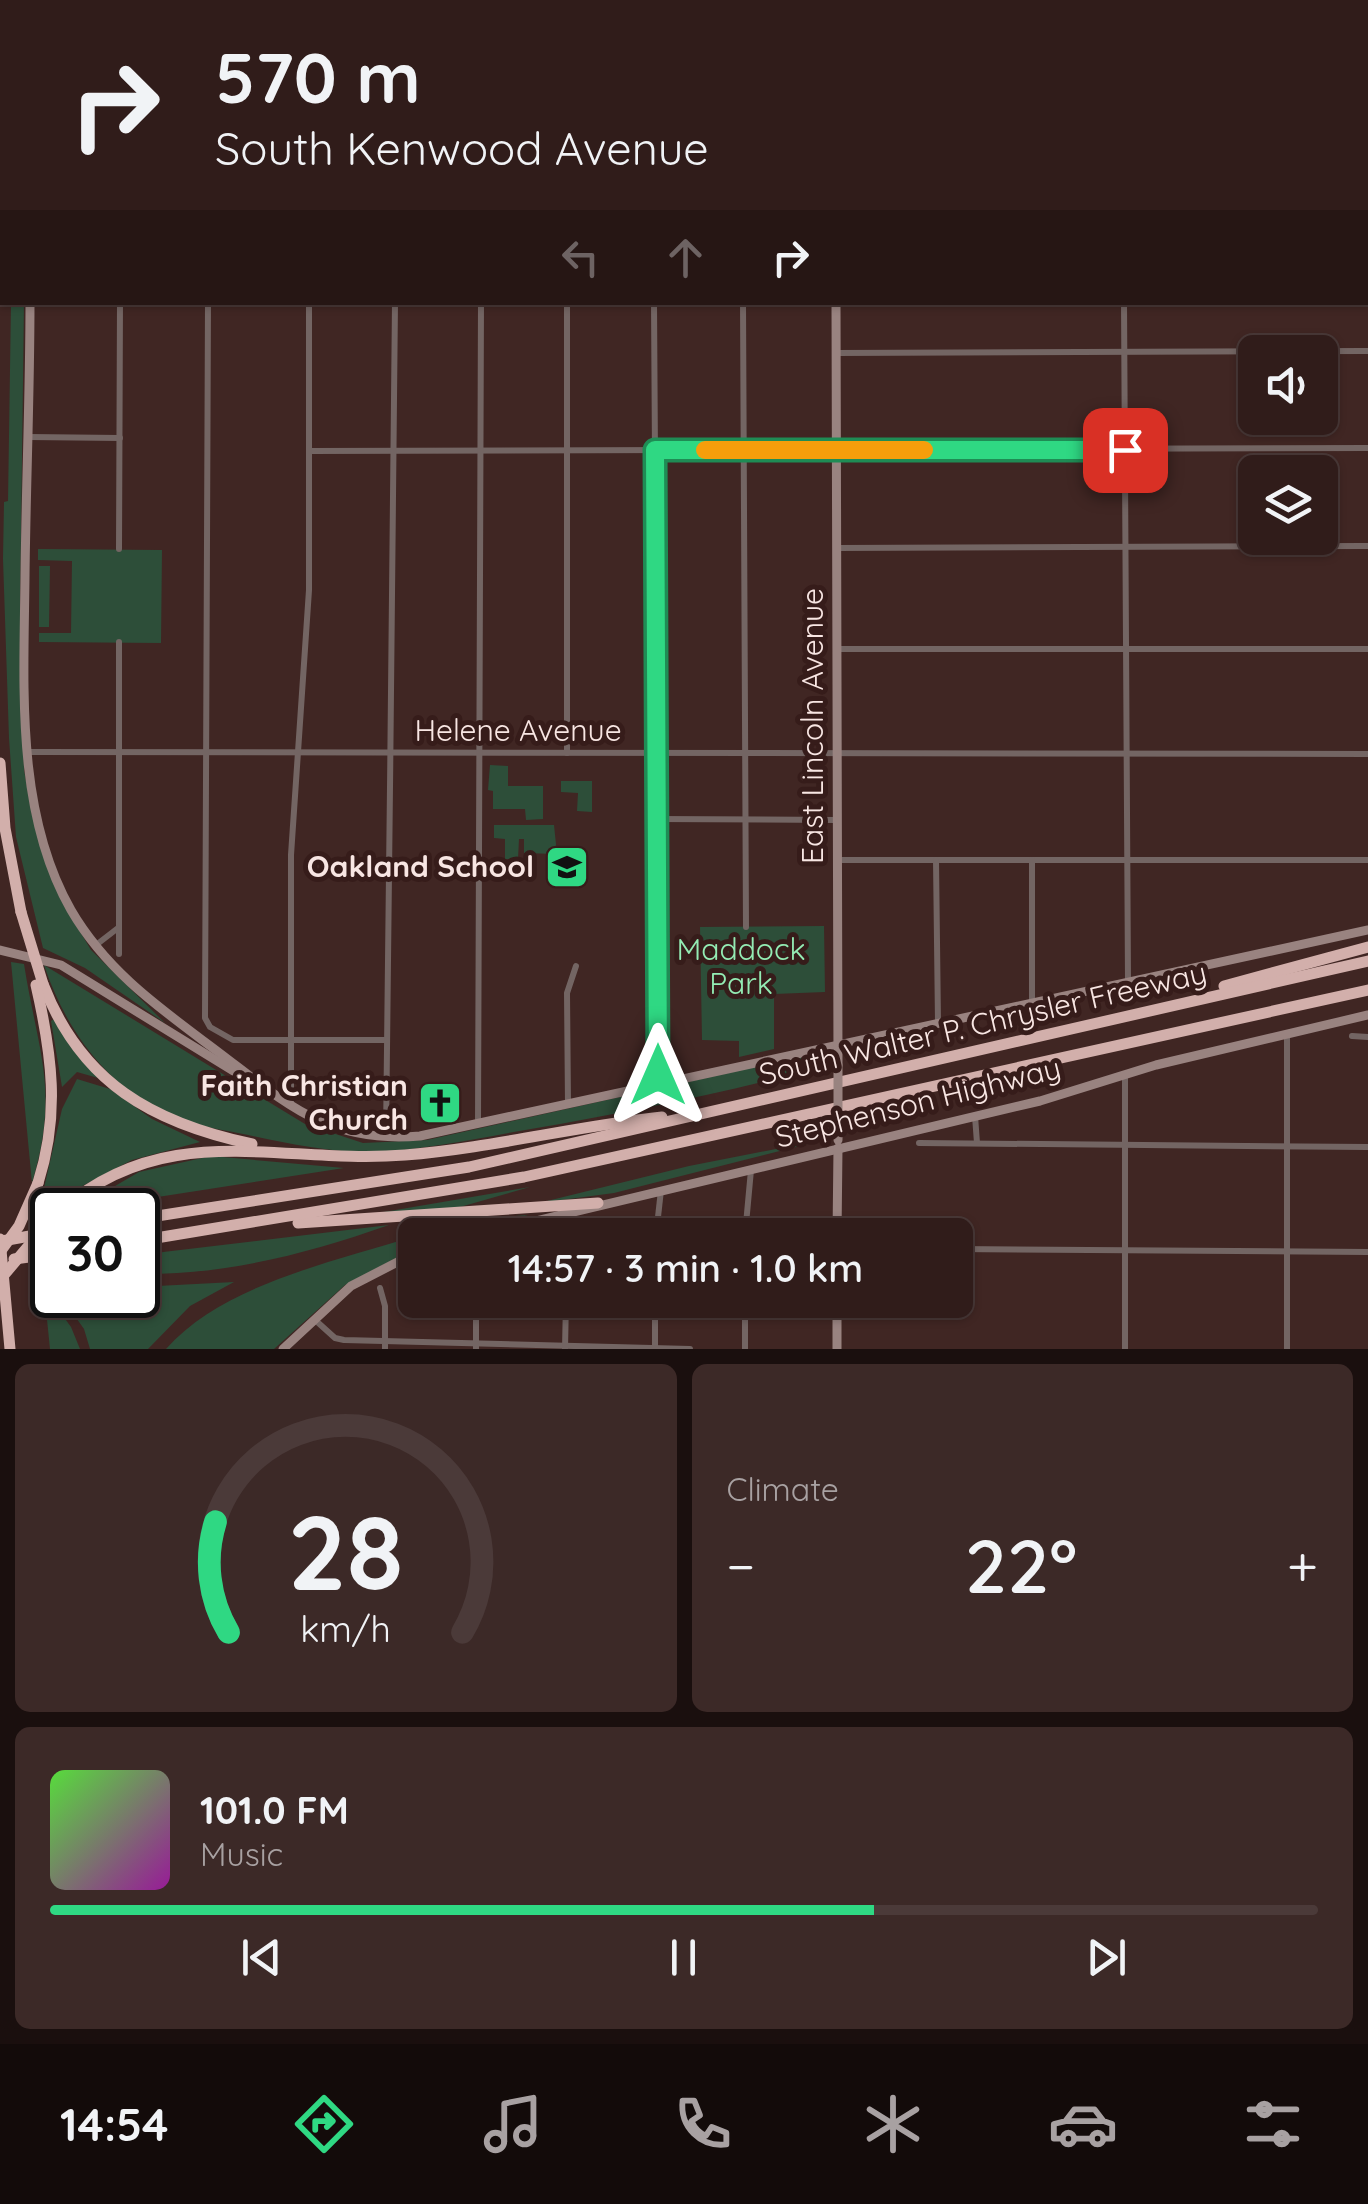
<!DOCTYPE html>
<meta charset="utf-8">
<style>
:root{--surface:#301c1a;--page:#3c2927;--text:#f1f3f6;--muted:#a8a1a2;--line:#4b3a39;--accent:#2fd883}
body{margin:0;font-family:Quicksand,sans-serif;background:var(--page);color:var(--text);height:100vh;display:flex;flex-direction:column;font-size:38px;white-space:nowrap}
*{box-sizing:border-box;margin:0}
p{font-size:32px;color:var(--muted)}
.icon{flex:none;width:55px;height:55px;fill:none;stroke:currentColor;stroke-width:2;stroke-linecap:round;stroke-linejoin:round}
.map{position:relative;height:1349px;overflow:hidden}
.drawer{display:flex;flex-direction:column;gap:15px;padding:15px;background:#1a0f0e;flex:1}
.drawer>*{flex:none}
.guide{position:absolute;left:0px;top:0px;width:1370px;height:305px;box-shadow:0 2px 8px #0004,0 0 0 2px var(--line);background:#301c1a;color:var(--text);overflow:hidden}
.fabs{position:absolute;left:1238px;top:335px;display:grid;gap:20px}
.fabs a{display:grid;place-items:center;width:100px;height:100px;border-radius:15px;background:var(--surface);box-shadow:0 2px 8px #0004,0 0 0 2px var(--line);font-size:50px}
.speed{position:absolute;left:30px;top:1188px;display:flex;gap:20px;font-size:50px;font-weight:700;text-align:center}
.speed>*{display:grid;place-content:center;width:130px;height:130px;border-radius:50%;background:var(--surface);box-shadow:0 2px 8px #0004,0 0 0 2px var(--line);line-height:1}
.speed .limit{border:5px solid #111;border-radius:15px;background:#fff;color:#111}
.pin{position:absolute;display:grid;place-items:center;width:85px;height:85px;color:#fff;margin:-42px;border-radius:20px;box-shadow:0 5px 15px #0006}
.me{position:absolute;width:110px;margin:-55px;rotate:0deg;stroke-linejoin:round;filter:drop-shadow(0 0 8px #0008)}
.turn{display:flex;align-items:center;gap:35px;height:210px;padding:0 50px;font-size:45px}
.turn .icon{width:130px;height:130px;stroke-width:2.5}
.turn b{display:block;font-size:70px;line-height:85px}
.lanes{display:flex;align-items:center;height:95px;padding:0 50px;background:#0003;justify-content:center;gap:50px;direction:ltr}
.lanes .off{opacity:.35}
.big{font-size:75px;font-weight:600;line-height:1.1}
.drawer .card{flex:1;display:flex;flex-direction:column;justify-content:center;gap:15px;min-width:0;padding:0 35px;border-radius:15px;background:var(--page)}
.drawer .dial{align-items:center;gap:0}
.dial svg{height:260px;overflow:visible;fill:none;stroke:var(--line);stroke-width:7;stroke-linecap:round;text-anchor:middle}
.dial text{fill:var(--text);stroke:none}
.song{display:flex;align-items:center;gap:30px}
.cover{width:120px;height:120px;border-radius:15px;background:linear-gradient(135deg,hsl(110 70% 55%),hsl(300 70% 35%))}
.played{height:10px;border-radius:5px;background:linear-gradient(90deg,var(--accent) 65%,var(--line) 65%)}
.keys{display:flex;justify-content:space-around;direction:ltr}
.heat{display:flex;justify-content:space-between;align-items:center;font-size:55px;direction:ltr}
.drawer .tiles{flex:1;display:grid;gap:15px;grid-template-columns:1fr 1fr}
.card:last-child{grid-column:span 2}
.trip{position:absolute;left:398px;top:1218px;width:575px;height:100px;border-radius:15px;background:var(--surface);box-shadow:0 2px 8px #0004,0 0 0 2px var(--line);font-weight:600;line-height:100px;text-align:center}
.menu{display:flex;height:160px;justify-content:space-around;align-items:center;background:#130b0a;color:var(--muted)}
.menu .icon{width:70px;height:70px}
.menu .active{color:var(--accent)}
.menu b{font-size:45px;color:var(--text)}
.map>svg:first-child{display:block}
</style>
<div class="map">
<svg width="1368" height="1349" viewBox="0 0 1368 1349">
<rect width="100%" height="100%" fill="#402623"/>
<g fill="#2d4e39">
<polygon points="11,303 24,303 20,614 24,770 32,815 60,898 91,950 165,1023 85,968 43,948 16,837 9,738 3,559 4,502 8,501"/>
<polygon points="38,549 162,550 161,643 39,642 39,633 71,633 72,561 38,560"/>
<polygon points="39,566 50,566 49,627 39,627"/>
<polygon points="490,765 508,766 508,786 543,786 543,819 526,820 525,809 493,809 493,791 488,790"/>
<polygon points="561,781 592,781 592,812 577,811 578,793 561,792"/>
<polygon points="494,825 554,825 557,854 524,853 524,839 519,839 518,859 505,859 505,839 494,838"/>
<polygon points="824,926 825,992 774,994 774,1049 739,1057 739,1041 702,1040 700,927"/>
<path d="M11,962L24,964C38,1053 60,1090 32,1183Z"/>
<path d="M44,965L305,1124L363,1143L427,1140L822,1052L827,1065C730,1092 630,1112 531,1129C479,1138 426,1150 373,1152C328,1153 282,1142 238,1133C212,1128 182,1123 158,1110C101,1079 64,1025 44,965Z"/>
<polygon points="54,1019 98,1078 77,1072 62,1087 51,1021"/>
<polygon points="77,1079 110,1089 152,1119 200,1142 132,1160 69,1193 42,1197 62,1109"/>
<polygon points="827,1139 614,1193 539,1203 689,1166"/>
<polygon points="211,1156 344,1168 74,1210 139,1172"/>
<polygon points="530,1187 453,1209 378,1213"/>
<polygon points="528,1215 454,1235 420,1235 476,1219"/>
<path d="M389,1225C306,1254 226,1275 138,1274V1255Z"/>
<path d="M415,1236V1248L345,1285L274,1349H166C223,1284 334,1262 415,1236Z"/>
<polygon points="234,1282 190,1306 148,1349 90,1349 84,1329 60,1295 138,1295 138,1287"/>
<polygon points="44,1290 71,1327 80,1349 50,1349"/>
</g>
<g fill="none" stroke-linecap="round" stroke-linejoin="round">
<g stroke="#736563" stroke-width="6">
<polyline points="567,2 567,0"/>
<polyline points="1176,2 1176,0"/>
<polyline points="1293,2 1293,0"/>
<polyline points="208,302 205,1018 210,1027 233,1040 387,1040"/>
<polyline points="654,302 659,1083"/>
<polyline points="743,302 746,927"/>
<polyline points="1124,302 1128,982"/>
<polyline points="836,353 1368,351"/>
<polyline points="29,437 120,438"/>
<polyline points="309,451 1368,448"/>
<polyline points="837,548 1368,546"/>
<polyline points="119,549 120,302"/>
<polyline points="837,649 1368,649"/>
<polyline points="29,752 1368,754"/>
<polyline points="567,753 567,302"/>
<polyline points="656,819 837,820"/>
<polyline points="838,860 1368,860"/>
<polyline points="936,860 938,1023"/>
<polyline points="1032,860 1032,1004"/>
<polyline points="96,945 118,928"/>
<polyline points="119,954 119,642"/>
<polyline points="1352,1036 1368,1037"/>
<polyline points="1125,1078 1125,1349"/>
<polyline points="568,1104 567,993 576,966"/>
<polyline points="291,1106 291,855 309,590 309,302"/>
<polyline points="975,1116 977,1143"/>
<polyline points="478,1124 481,302"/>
<path d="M386,1136C388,858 394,580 395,302"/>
<polyline points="919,1143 1368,1147"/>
<polyline points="566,1214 567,1235"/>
<polyline points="656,1235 661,1190"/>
<polyline points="745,1235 751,1170"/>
<polyline points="955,1249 1368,1252"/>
<polyline points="380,1288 385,1306 385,1349"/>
<polyline points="314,1319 335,1338 344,1340 690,1349"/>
<polyline points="476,1349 476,1300"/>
<polyline points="565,1349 566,1300"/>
<polyline points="655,1349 655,1300"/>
<polyline points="745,1349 745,1300"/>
<polyline points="1287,1349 1287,1034"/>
</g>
<g stroke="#998380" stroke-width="9">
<polyline points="36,2 37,0"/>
<polyline points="846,2 846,0"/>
<polyline points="0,137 2,137"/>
<polyline points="0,153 2,153"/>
<polyline points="0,170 2,170"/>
<path d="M30,302C30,394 26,485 25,576C24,685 15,812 71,910C107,972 161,1009 217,1051C286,1103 327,1144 420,1136L1368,930"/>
<polyline points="836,302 838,1065"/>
<polyline points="0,950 61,965 248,1080"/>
<polyline points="477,1235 1040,1101 1156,1065 1368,1015"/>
<polyline points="837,1235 838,1148"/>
<polyline points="283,1349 351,1286 415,1253"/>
<polyline points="837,1349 837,1300"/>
</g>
<g stroke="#d2afab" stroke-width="11">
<polyline points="0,763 5,828 21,912"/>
<path d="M43,984C81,1083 153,1123 252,1144"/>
<path d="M36,985C52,1055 60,1114 38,1183"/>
<polyline points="1224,986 1368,947"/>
<path d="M61,1210C168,1117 281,1165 405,1155C491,1148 576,1126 662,1117"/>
<polyline points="138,1219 469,1167 1368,961"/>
<polyline points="298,1223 598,1203"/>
<polyline points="2,1241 52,1232"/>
<polyline points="138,1241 524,1177 1368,990"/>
<polyline points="14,1259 52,1254"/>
</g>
<polyline stroke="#998380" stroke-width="9" points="838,1140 838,1065"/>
<g stroke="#d2afab" stroke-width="11">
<polyline points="21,912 43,984"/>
<polyline points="0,1239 10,1349"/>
<polyline points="0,1252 19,1226 38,1183"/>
<polyline points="4,1275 52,1218"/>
</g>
</g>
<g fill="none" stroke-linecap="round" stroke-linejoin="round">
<g stroke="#1f8c55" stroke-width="25">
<polyline id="route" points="658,1075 655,450 1125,450"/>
</g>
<use href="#route" stroke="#2fd883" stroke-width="18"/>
<polyline stroke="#f59e0b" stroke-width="18" points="705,450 924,450"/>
</g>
<defs>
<g id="school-square" transform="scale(2.25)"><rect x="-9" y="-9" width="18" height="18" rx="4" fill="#2fd883" stroke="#361c1a"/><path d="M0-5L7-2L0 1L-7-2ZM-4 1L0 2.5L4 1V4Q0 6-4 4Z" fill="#111"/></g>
<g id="church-square" transform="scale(2.25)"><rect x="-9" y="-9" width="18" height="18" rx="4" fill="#2fd883" stroke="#361c1a"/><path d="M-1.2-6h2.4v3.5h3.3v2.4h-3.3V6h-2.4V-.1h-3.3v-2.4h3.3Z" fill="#111"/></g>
</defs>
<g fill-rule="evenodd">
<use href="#school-square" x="567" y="867"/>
<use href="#church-square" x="440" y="1103"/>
</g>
<g text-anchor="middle" stroke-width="10" stroke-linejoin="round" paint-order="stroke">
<g font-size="30" fill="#f8e6e3" stroke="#361c1a">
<text transform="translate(813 726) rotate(-90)" y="10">East Lincoln Avenue</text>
<text x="518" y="741">Helene Avenue</text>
<text transform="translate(983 1024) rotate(-13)" y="10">South Walter P. Chrysler Freeway</text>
<text transform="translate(918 1103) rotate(-14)" y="10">Stephenson Highway</text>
</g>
<g font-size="30" font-weight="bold" fill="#f8e6e3" stroke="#361c1a" text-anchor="end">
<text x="534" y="877">Oakland School</text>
<text x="408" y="1096">Faith Christian<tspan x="408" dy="34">Church</tspan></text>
</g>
<g font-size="30" fill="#94ecb4" stroke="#361c1a">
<text x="741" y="960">Maddock<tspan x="741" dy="34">Park</tspan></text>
</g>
</g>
</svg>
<div class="fabs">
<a><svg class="icon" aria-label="sound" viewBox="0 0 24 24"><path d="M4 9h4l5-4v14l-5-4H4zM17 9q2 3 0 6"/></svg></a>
<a><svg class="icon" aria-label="layers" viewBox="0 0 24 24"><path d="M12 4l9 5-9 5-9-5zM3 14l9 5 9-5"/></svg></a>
</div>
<div class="speed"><div class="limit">30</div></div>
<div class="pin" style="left:1125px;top:450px;background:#d93025"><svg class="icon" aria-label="arrive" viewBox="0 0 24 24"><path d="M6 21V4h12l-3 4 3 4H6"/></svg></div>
<svg class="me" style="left:658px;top:1075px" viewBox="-20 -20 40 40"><path d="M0-17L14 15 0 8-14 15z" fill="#2fd883" stroke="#fff" stroke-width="4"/></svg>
<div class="trip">14:57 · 3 min · 1.0 km</div>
<div class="guide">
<div class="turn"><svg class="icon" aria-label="right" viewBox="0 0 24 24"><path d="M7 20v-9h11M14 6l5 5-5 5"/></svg><div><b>570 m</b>South Kenwood Avenue</div></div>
<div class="lanes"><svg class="icon off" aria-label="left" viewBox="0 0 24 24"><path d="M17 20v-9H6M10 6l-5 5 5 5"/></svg><svg class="icon off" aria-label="ahead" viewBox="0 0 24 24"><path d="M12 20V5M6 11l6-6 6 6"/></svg><svg class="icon" aria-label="right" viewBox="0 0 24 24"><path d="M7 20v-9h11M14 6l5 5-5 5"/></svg></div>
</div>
</div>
<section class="drawer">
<div class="tiles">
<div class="card dial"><svg viewBox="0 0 100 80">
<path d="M14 69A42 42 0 1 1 86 69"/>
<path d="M14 69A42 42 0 0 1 10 35" stroke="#2fd883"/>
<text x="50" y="56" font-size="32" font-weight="700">28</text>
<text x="50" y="72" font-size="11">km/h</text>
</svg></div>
<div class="card"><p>Climate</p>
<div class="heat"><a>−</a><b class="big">22°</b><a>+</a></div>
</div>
<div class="card">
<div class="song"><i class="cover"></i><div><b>101.0 FM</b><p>Music</p></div></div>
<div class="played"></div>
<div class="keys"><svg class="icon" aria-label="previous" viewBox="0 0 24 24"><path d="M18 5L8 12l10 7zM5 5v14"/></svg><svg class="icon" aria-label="pause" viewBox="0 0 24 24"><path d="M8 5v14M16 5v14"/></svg><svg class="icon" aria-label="next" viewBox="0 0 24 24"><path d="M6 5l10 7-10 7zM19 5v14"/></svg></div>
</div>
</div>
</section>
<nav class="menu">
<b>14:54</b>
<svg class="icon active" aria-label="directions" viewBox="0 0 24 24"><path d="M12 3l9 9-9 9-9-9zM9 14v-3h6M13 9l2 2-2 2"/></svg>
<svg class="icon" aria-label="music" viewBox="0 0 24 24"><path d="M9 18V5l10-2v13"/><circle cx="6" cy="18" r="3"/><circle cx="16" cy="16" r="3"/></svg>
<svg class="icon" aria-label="phone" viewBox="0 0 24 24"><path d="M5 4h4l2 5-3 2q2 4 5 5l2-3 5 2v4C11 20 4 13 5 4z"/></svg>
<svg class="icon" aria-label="climate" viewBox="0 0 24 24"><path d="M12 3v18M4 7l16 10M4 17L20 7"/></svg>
<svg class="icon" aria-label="car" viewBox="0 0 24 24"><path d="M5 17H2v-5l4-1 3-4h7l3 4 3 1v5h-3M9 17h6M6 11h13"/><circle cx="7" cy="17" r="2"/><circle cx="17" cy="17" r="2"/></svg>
<svg class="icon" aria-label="filters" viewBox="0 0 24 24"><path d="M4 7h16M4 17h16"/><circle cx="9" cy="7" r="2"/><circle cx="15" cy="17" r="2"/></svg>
</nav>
